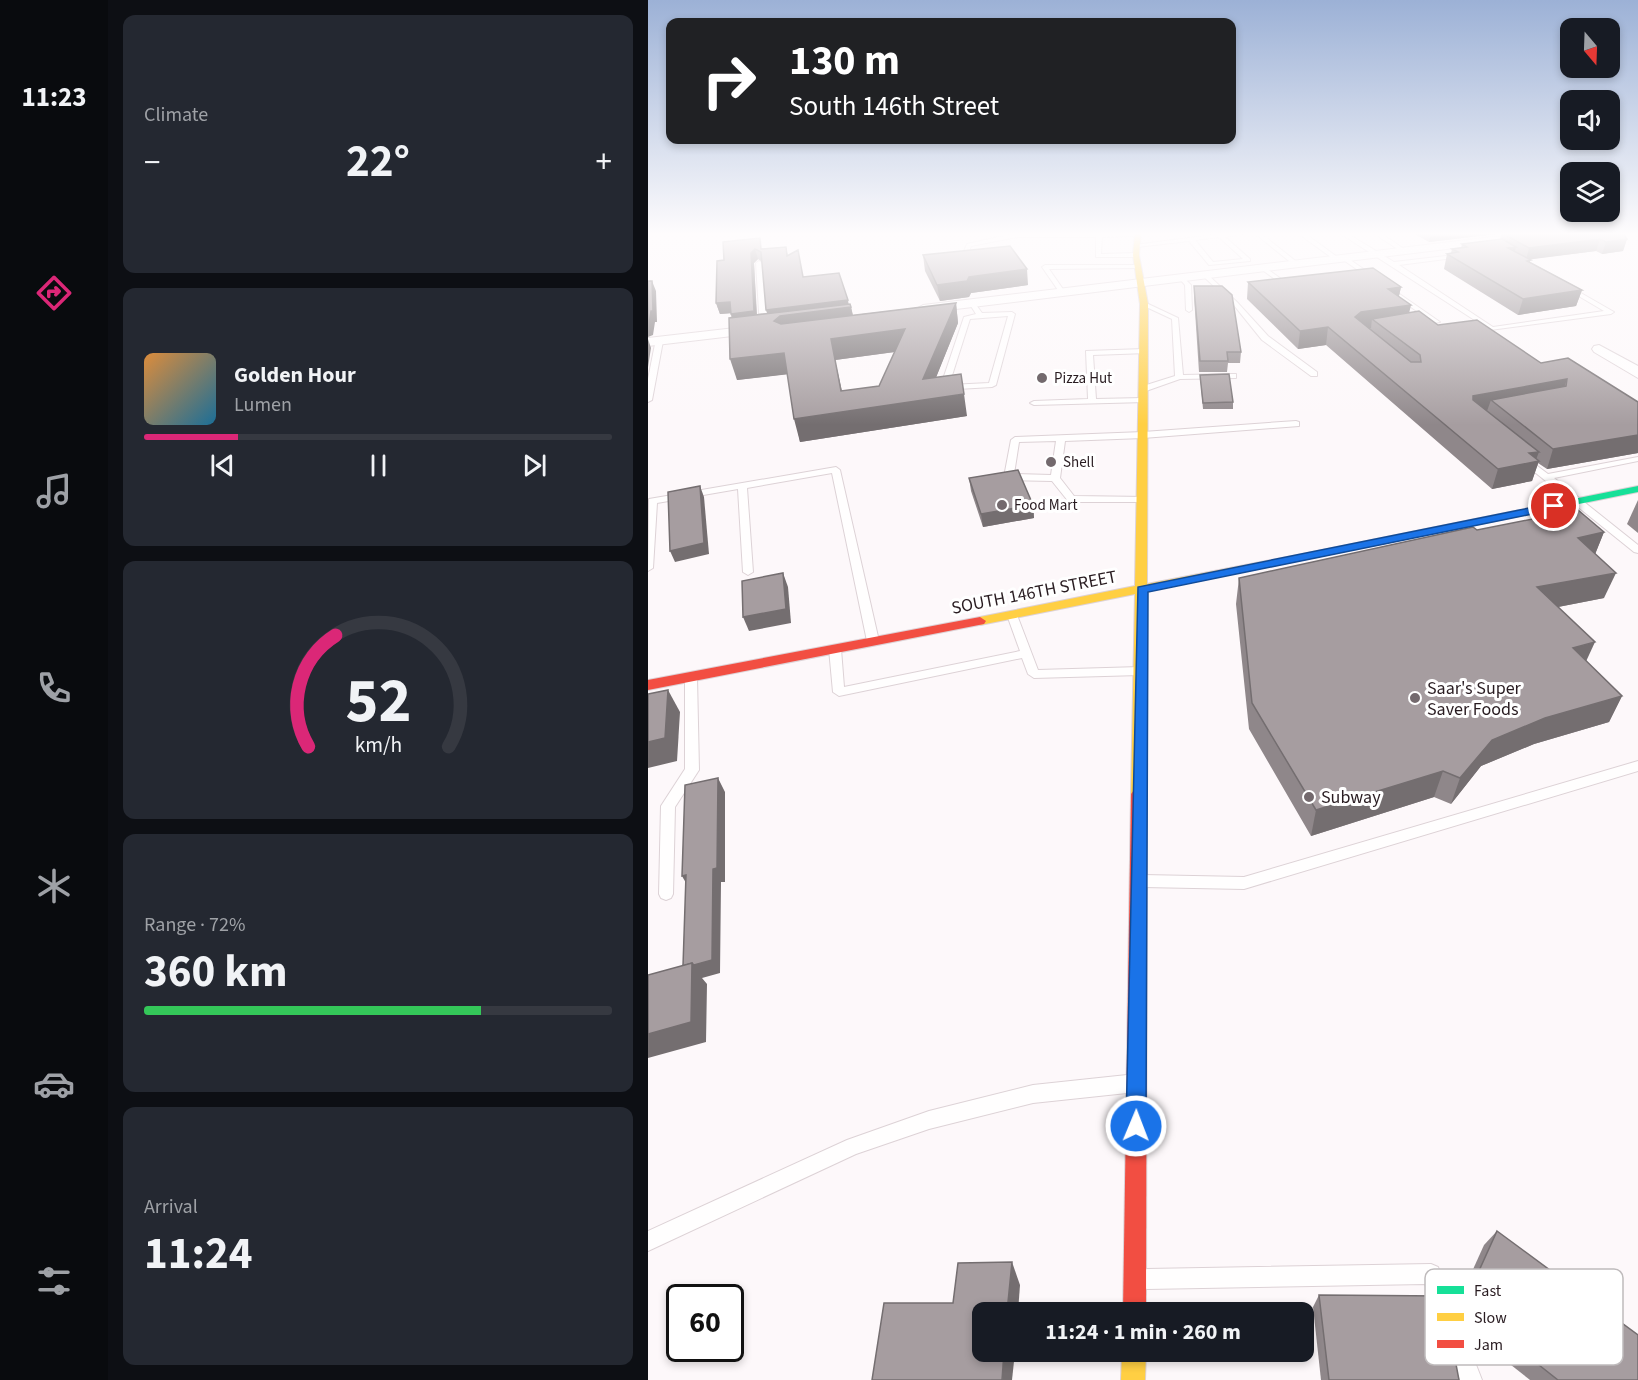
<!DOCTYPE html>
<meta charset="utf-8">
<style>
:root{--surface:#171b24;--page:#242831;--text:#f1f3f6;--muted:#9ea1a6;--line:#363941;--accent:#db2777}
body{margin:0;font-family:"Source Sans 3",sans-serif;background:var(--page);color:var(--text);height:100vh;display:flex;flex-direction:column;font-size:22px;white-space:nowrap}
*{box-sizing:border-box;margin:0}
p{font-size:20px;color:var(--muted)}
.icon{flex:none;width:33px;height:33px;fill:none;stroke:currentColor;stroke-width:2;stroke-linecap:round;stroke-linejoin:round}
.map{position:relative;flex:1;overflow:hidden}
.side{display:flex;flex-direction:column;gap:15px;padding:15px;background:#0d0f14;width:540px}
.side>*{flex:none}
.top-card{position:absolute;left:18px;top:18px;width:570px;height:126px;border-radius:12px;box-shadow:0 3px 9px #0003;background:#202124;color:#fff;overflow:hidden}
.needle{width:39px;rotate:161deg}
.controls{position:absolute;left:912px;top:18px;display:grid;gap:12px}
.controls a{display:grid;place-items:center;width:60px;height:60px;border-radius:12px;background:var(--surface);box-shadow:0 3px 9px #0003;font-size:30px}
.speed{position:absolute;left:18px;top:1284px;display:flex;gap:12px;font-size:30px;font-weight:700;text-align:center}
.speed>*{display:grid;place-content:center;width:78px;height:78px;border-radius:50%;background:var(--surface);box-shadow:0 3px 9px #0003;line-height:1}
.speed .limit{border:3px solid #111;border-radius:9px;background:#fff;color:#111}
.pin{position:absolute;display:grid;place-items:center;width:51px;height:51px;color:#fff;margin:-26px;border:3px solid #fff;border-radius:50%;box-shadow:0 2px 6px #0007}
.me{position:absolute;width:66px;margin:-33px;rotate:1deg;stroke-linejoin:round;filter:drop-shadow(0 0 4px #0008)}
.turn{display:flex;align-items:center;gap:21px;height:126px;padding:0 24px;font-size:27px}
.turn .icon{width:78px;height:78px;stroke-width:2.5}
.turn b{display:block;font-size:42px;line-height:51px}
.big{font-size:45px;font-weight:700;line-height:1.1}
.side .card{flex:1;display:flex;flex-direction:column;justify-content:center;gap:9px;min-width:0;padding:0 21px;border-radius:12px;background:var(--page)}
.side .dial{align-items:center;gap:0}
.dial svg{height:156px;overflow:visible;fill:none;stroke:var(--line);stroke-width:7;stroke-linecap:round;text-anchor:middle}
.dial text{fill:var(--text);stroke:none}
.song{display:flex;align-items:center;gap:18px}
.cover{width:72px;height:72px;border-radius:9px;background:linear-gradient(135deg,hsl(30 70% 55%),hsl(200 70% 35%))}
.played{height:6px;border-radius:3px;background:linear-gradient(90deg,var(--accent) 20%,var(--line) 20%)}
.keys{display:flex;justify-content:space-around;direction:ltr}
.heat{display:flex;justify-content:space-between;align-items:center;font-size:33px;direction:ltr}
.charge{height:9px;border-radius:4px;background:linear-gradient(90deg,#34c759 72%,var(--line) 0)}
.trip{position:absolute;left:324px;top:1302px;width:342px;height:60px;border-radius:12px;background:var(--surface);box-shadow:0 3px 9px #0003;font-weight:700;line-height:60px;text-align:center}
main{display:flex;flex:1;min-height:0}
.tabs{display:flex;flex-direction:column;width:108px;justify-content:space-around;align-items:center;background:#090b0e;color:var(--muted)}
.tabs .icon{width:42px;height:42px}
.tabs .on{color:var(--accent)}
.tabs b{font-size:27px;color:var(--text)}
.map>svg:first-child{display:block}
</style>
<main>
<nav class="tabs">
<b>11:23</b>
<svg class="icon on" aria-label="directions" viewBox="0 0 24 24"><path d="M12 3l9 9-9 9-9-9zM9 14v-3h6M13 9l2 2-2 2"/></svg>
<svg class="icon" aria-label="music" viewBox="0 0 24 24"><path d="M9 18V5l10-2v13"/><circle cx="6" cy="18" r="3"/><circle cx="16" cy="16" r="3"/></svg>
<svg class="icon" aria-label="phone" viewBox="0 0 24 24"><path d="M5 4h4l2 5-3 2q2 4 5 5l2-3 5 2v4C11 20 4 13 5 4z"/></svg>
<svg class="icon" aria-label="climate" viewBox="0 0 24 24"><path d="M12 3v18M4 7l16 10M4 17L20 7"/></svg>
<svg class="icon" aria-label="car" viewBox="0 0 24 24"><path d="M5 17H2v-5l4-1 3-4h7l3 4 3 1v5h-3M9 17h6M6 11h13"/><circle cx="7" cy="17" r="2"/><circle cx="17" cy="17" r="2"/></svg>
<svg class="icon" aria-label="filters" viewBox="0 0 24 24"><path d="M4 7h16M4 17h16"/><circle cx="9" cy="7" r="2"/><circle cx="15" cy="17" r="2"/></svg>
</nav>
<section class="side">
<div class="card"><p>Climate</p>
<div class="heat"><a>−</a><b class="big">22°</b><a>+</a></div>
</div>
<div class="card">
<div class="song"><i class="cover"></i><div><b>Golden Hour</b><p>Lumen</p></div></div>
<div class="played"></div>
<div class="keys"><svg class="icon" aria-label="previous" viewBox="0 0 24 24"><path d="M18 5L8 12l10 7zM5 5v14"/></svg><svg class="icon" aria-label="pause" viewBox="0 0 24 24"><path d="M8 5v14M16 5v14"/></svg><svg class="icon" aria-label="next" viewBox="0 0 24 24"><path d="M6 5l10 7-10 7zM19 5v14"/></svg></div>
</div>
<div class="card dial"><svg viewBox="0 0 100 80">
<path d="M14 69A42 42 0 1 1 86 69"/>
<path d="M14 69A42 42 0 0 1 28 12" stroke="#db2777"/>
<text x="50" y="56" font-size="32" font-weight="700">52</text>
<text x="50" y="72" font-size="11">km/h</text>
</svg></div>
<div class="card"><p>Range · 72%</p><b class="big">360 km</b><div class="charge"></div></div>
<div class="card"><p>Arrival</p><b class="big">11:24</b></div>
</section>
<div class="map">
<svg width="990" height="1380" viewBox="0 0 990 1380">
<rect width="100%" height="100%" fill="#fdf8fa"/>
<g fill="none" stroke-linecap="round" stroke-linejoin="round">
<g stroke="#ddd2d6" stroke-width="2">
<g id="lane">
<path d="M588,232H605L577,237L602,259V261L561,265L541,241L489,247L486,245ZM571,237L595,259L565,262L547,240Z"/>
<polygon points="605,232 611,232 650,263 650,265 646,265"/>
<polygon points="648,232 655,232 692,259 687,260"/>
<polygon points="690,232 697,232 746,262 815,254 813,257 751,265 845,327 956,311 917,288 917,286 919,285 966,312 963,314 842,330"/>
<polygon points="724,232 731,232 759,251 754,252"/>
<polygon points="369,233 490,233 492,236 454,237 453,254 488,253 491,255 488,257 448,257 448,237 369,237 323,246 317,262 312,261 319,244"/>
<polygon points="694,257 698,257 792,322 769,326 769,324 783,321 694,259"/>
<polygon points="111,261 114,263 120,327 116,329 112,327 108,263"/>
<polygon points="490,265 492,268 401,269 417,292 414,294 412,293 394,267 397,265"/>
<polygon points="615,266 643,286 643,288 639,288 613,269"/>
<polygon points="555,274 559,274 589,302 620,336 669,372 669,376 663,376 614,340 585,304 555,276"/>
<polygon points="534,276 543,285 544,310 541,312 538,310 537,285 531,278"/>
<path d="M322,302H326L334,313L364,312L367,314L348,385L344,387L293,390L292,388L316,317L328,314L321,303ZM360,316L341,383L301,385L322,319Z"/>
<polygon points="496,302 530,318 535,375 585,374 588,374 588,378 532,379 498,391 492,391 492,387 527,376 524,319 494,305 494,303"/>
<polygon points="8,339 15,341 4,400 0,402 0,379"/>
<polygon points="496,349 499,349 499,353 445,355 448,399 495,398 498,398 498,402 386,405 382,403 386,401 440,399 438,351"/>
<path d="M648,421L651,422V426L495,438L417,441L412,478L426,496L498,497V501L495,502H423L420,501L404,481L361,480L356,477L363,440L367,437L495,432ZM408,441L403,475L366,474L371,442Z"/>
<polygon points="876,456 900,474 990,457 990,461 906,478 990,545 990,553 986,552 873,461 872,459"/>
<polygon points="188,467 192,470 231,641 229,644 225,645 219,641 184,473 99,488 105,572 100,575 95,572 90,489 9,503 5,568 0,571 1,499"/>
<polygon points="364,612 369,615 390,670 492,667 498,671 492,675 386,678 380,674 374,658 191,696 185,692 181,649 183,646 187,645 193,649 196,687 372,651 359,615"/>
<polygon points="43,673 49,677 51,770 27,807 25,894 23,898 18,900 13,898 11,894 13,806 37,769 37,677"/>
<polygon points="990,761 990,771 596,889 495,887 490,885 488,881 490,877 495,875 596,877"/>
<polygon points="479,1075 485,1078 488,1084 485,1090 479,1093 385,1103 281,1129 208,1154 0,1251 0,1231 199,1140 281,1111 385,1085"/>
<polygon points="783,1264 790,1267 834,1380 812,1380 777,1284 499,1289 492,1286 489,1279 492,1272 499,1269"/>
</g>
</g>
<g stroke="#ddd2d6" stroke-width="2">
<g id="street">
<polygon points="886,232 919,232 913,235 275,313 268,309 275,305"/>
<polygon points="113,325 118,326 120,329 118,332 0,346 0,338"/>
<polygon points="951,345 990,366 990,378 946,352 944,349 946,346"/>
</g>
</g>
<g stroke="#ddd2d6" stroke-width="2">
<polygon id="fast" points="990,486 990,492 664,558 658,555 664,552"/>
</g>
<g stroke="#ddd2d6" stroke-width="2">
<g id="slow">
<polygon points="487,232 493,232 491,255 500,304 499,584 664,552 670,555 664,558 499,591 499,794 496,798 491,800 486,798 483,794 487,594 332,625 326,621 332,617 487,586 492,304 485,255"/>
<polygon points="474,1352 498,1352 497,1380 473,1380"/>
</g>
</g>
<g stroke="#ddd2d6" stroke-width="2">
<g id="jam">
<polygon points="332,617 338,621 336,624 0,690 0,680"/>
<polygon points="491,788 496,790 499,794 498,1312 475,1312 483,794 486,790"/>
</g>
</g>
<use href="#lane" fill="#fffefe" fill-rule="evenodd"/>
<use href="#street" fill="#fffefe" fill-rule="evenodd"/>
<use href="#fast" fill="#16e098" fill-rule="evenodd"/>
<use href="#slow" fill="#ffcf43" fill-rule="evenodd"/>
<use href="#jam" fill="#f24e42" fill-rule="evenodd"/>
</g>
<g fill="#8f878a" fill-rule="evenodd">
<polygon points="763,232 848,232 848,234 781,242"/>
<polygon points="857,232 974,232 979,239 975,251 954,254 948,251 882,259 882,262 934,290 928,306 870,315 796,269 799,254 803,253 804,249 813,248 814,244 852,239 854,233 860,232"/>
<path d="M75,242L115,249L138,247L140,256L150,250L155,277L201,304L203,307L205,315L308,303L310,323L288,377L319,416L152,442L139,374L89,380L83,313L72,314L68,303L76,260ZM110,259L114,262L119,313L109,314L106,263ZM247,352L231,386L194,391L187,360Z"/>
<polygon points="275,255 380,285 323,293 321,297 292,301 277,271"/>
<polygon points="600,282 753,287 751,296 761,313 790,325 893,363 990,402 990,453 899,469 890,463 884,481 844,489 678,345 650,349 599,299"/>
<polygon points="546,286 593,352 592,363 580,363 579,372 551,372 546,297"/>
<polygon points="552,375 585,402 585,409 555,409"/>
<polygon points="321,478 385,505 386,518 335,527 323,491"/>
<polygon points="990,500 990,533 979,524"/>
<polygon points="829,530 956,532 947,554 956,598 910,607 938,661 974,696 961,722 886,744 833,766 803,804 786,797 663,836 601,729 588,604 591,578"/>
<polygon points="849,1231 990,1380 882,1380 816,1328 808,1307 836,1245"/>
<polygon points="671,1295 811,1380 673,1380 665,1307"/>
</g>
<g fill="#746e70">
<polygon points="783,232 848,232 848,234 781,242"/>
<polygon points="952,239 948,251 878,260 881,248"/>
<polygon points="979,239 975,251 954,254 958,242"/>
<polygon points="868,247 864,262 860,248"/>
<polygon points="107,249 110,259 106,263 109,323 86,325 83,314 103,253"/>
<polygon points="379,269 380,285 323,293 321,297 292,301 289,285 321,277"/>
<polygon points="4,281 8,291 9,322 7,322 5,335 0,337 0,325"/>
<polygon points="753,287 749,304 740,289"/>
<polygon points="934,290 928,306 870,315 875,299"/>
<polygon points="200,300 201,307 203,307 207,327 138,336 122,321 118,310"/>
<polygon points="82,302 86,313 72,314 68,303"/>
<polygon points="308,303 310,323 279,400 316,394 319,416 152,442 146,419 193,391 183,339 257,329 261,350 187,360 198,412 275,379"/>
<polygon points="763,305 759,322 724,319 723,328 710,330 707,317 713,312"/>
<polygon points="680,327 678,345 650,349 652,331"/>
<polygon points="0,339 3,348 0,367"/>
<polygon points="136,353 142,374 89,380 82,359"/>
<polygon points="919,379 913,397 843,400 839,411 820,415 825,396"/>
<polygon points="990,435 990,453 899,469 905,449"/>
<polygon points="891,452 887,462 891,461 884,481 844,489 850,469 881,453"/>
<polygon points="52,486 56,497 61,554 27,562 22,551"/>
<polygon points="385,505 386,518 335,527 333,514"/>
<polygon points="956,532 946,557 930,538"/>
<polygon points="135,573 140,587 143,623 101,631 95,617"/>
<polygon points="968,573 956,598 879,613 889,587"/>
<polygon points="947,642 935,668 925,648"/>
<polygon points="20,690 32,712 29,761 0,768 0,742"/>
<polygon points="974,696 961,722 886,744 833,766 803,804 812,778 844,740 897,718"/>
<polygon points="795,771 786,797 663,836 668,810"/>
<polygon points="70,778 77,792 77,882 73,882 72,973 54,978 59,984 58,1042 0,1058 0,1034 34,967 65,869"/>
<polygon points="38,875 42,890 34,876"/>
<polygon points="364,1262 372,1285 370,1312 359,1312"/>
<polygon points="356,1352 367,1352 364,1380 354,1380"/>
</g>
<g fill="#a69da0" stroke="#746e70" stroke-width="1.5" fill-rule="evenodd">
<polygon points="864,232 974,232 979,239 958,242 952,239 881,248 854,233"/>
<polygon points="112,238 113,249 138,247 139,256 150,250 155,277 191,273 200,300 118,310 113,252 107,249 103,253 106,311 83,314 82,302 68,303 69,261 76,260 75,242"/>
<polygon points="854,239 868,247 860,248 883,260 879,261 934,290 875,299 799,254 810,252 804,249 819,247 814,244"/>
<polygon points="362,246 379,269 321,277 319,281 289,285 275,255"/>
<polygon points="725,268 753,287 740,289 763,305 713,312 707,317 763,362 773,362 772,355 724,319 771,311 790,325 829,320 893,363 920,358 990,402 990,435 905,449 843,400 918,386 919,379 825,396 825,400 891,452 881,453 891,461 850,469 680,327 652,331 600,282"/>
<polygon points="0,281 4,281 5,311 3,311 1,324 0,325"/>
<polygon points="546,286 574,286 584,295 593,352 579,352 580,361 552,361"/>
<path d="M308,303L275,379L313,374L316,394L146,419L136,353L82,359L81,318L202,304L203,307L132,316L126,321L133,324ZM257,329L231,386L193,391L183,339Z"/>
<polygon points="581,374 585,402 555,403 552,375"/>
<polygon points="370,470 385,505 333,514 321,478"/>
<polygon points="52,486 56,543 22,551 20,492"/>
<polygon points="930,510 956,532 930,538 968,573 889,587 947,642 925,648 974,696 897,718 844,740 812,778 795,771 668,810 604,703 591,578 825,527 829,530"/>
<polygon points="135,573 138,609 95,617 94,581"/>
<polygon points="20,690 17,738 0,742 0,694"/>
<polygon points="70,778 69,868 65,869 64,960 46,965 44,963 35,966 38,875 34,876 37,785"/>
<polygon points="44,963 43,1022 0,1034 0,975"/>
<polygon points="849,1231 990,1335 990,1380 910,1380 829,1316 820,1295"/>
<polygon points="364,1262 359,1312 334,1312 334,1352 356,1352 354,1380 224,1380 236,1303 305,1303 310,1263"/>
<polygon points="671,1295 795,1296 811,1380 681,1380"/>
</g>
<linearGradient id="sky" x2="0" y2="1"><stop stop-color="#9cb1d6"/><stop offset="0.55" stop-color="#fefcfd"/><stop offset="1" stop-color="#fefcfd" stop-opacity="0"/></linearGradient>
<rect width="990" height="425" fill="url(#sky)"/>
<polygon fill="#1a73e8" stroke="#114b97" stroke-width="1.5" points="906,503 909,504 909,509 500,592 498,1126 495,1133 488,1136 481,1133 478,1126 490,587"/>
<g fill="#73696d" stroke="#fff" stroke-width="2">
<circle cx="394" cy="378" r="6"/>
<circle cx="403" cy="462" r="6"/>
<circle cx="354" cy="505" r="6"/>
<circle cx="767" cy="698" r="6"/>
<circle cx="661" cy="797" r="6"/>
</g>
<g text-anchor="middle" stroke-width="6" stroke-linejoin="round" paint-order="stroke">
<g font-size="15" fill="#291c21" stroke="#fff" text-anchor="start">
<text x="406" y="383">Pizza Hut</text>
<text x="415" y="467">Shell</text>
<text x="366" y="510">Food Mart</text>
</g>
<g font-size="18" fill="#291c21" stroke="#fff">
<text transform="translate(386 592) rotate(-11)" y="6">SOUTH 146TH STREET</text>
</g>
<g font-size="18" fill="#291c21" stroke="#fff" text-anchor="start">
<text x="779" y="694">Saar's Super<tspan x="779" dy="21">Saver Foods</tspan></text>
<text x="673" y="803">Subway</text>
</g>
</g>
<rect x="777" y="1269" width="198" height="96" rx="9" fill="#fff" stroke="#bfbbbc" stroke-width="1.5"/>
<rect x="789" y="1286" width="27" height="8" fill="#16e098"/>
<rect x="789" y="1313" width="27" height="8" fill="#ffcf43"/>
<rect x="789" y="1340" width="27" height="8" fill="#f24e42"/>
<g font-size="16" fill="#291c21">
<text x="826" y="1296">Fast</text>
<text x="826" y="1323">Slow</text>
<text x="826" y="1350">Jam</text>
</g>
</svg>
<div class="controls">
<a><svg class="needle" viewBox="-14 -14 28 28"><path d="M0-13l5 13h-10z" fill="#e53935"/><path d="M0 13l5-13h-10z" fill="#9ea1a6"/></svg></a>
<a><svg class="icon" aria-label="sound" viewBox="0 0 24 24"><path d="M4 9h4l5-4v14l-5-4H4zM17 9q2 3 0 6"/></svg></a>
<a><svg class="icon" aria-label="layers" viewBox="0 0 24 24"><path d="M12 4l9 5-9 5-9-5zM3 14l9 5 9-5"/></svg></a>
</div>
<div class="speed"><div class="limit">60</div></div>
<div class="pin" style="left:906px;top:506px;background:#d93025"><svg class="icon" aria-label="arrive" viewBox="0 0 24 24"><path d="M6 21V4h12l-3 4 3 4H6"/></svg></div>
<svg class="me" style="left:488px;top:1126px" viewBox="-20 -20 40 40"><circle r="17" fill="#1a73e8" stroke="#fff" stroke-width="3"/><path d="M0-11L8 9 0 5-8 9z" fill="#fff"/></svg>
<div class="trip">11:24 · 1 min · 260 m</div>
<div class="top-card">
<div class="turn"><svg class="icon" aria-label="right" viewBox="0 0 24 24"><path d="M7 20v-9h11M14 6l5 5-5 5"/></svg><div><b>130 m</b>South 146th Street</div></div>
</div>
</div>
</main>
